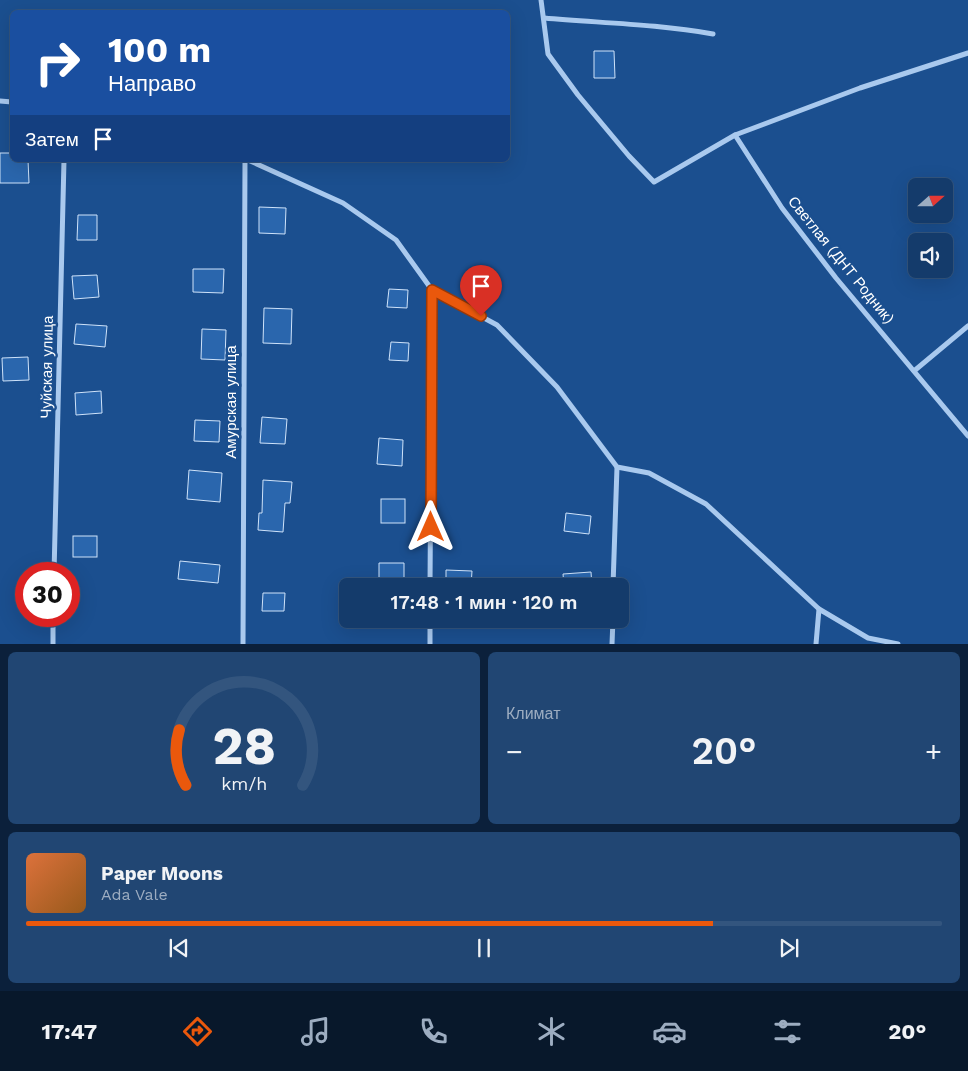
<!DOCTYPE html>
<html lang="ru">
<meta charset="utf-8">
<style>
:root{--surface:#143b6b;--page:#214673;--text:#f1f3f6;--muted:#9dadc1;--line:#33557e;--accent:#ea580c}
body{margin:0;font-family:"Work Sans",sans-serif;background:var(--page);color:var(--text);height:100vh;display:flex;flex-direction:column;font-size:19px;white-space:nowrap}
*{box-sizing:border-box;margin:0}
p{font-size:16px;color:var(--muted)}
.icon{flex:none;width:28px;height:28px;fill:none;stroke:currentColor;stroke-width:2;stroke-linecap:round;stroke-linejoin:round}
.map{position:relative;height:644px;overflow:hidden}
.sheet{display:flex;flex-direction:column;gap:8px;padding:8px;background:#0b203b;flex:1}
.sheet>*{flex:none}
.top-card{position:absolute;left:10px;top:10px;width:500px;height:152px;border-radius:8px;box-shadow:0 5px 20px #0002,0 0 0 1px var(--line);background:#1a4fa0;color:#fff;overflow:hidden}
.needle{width:32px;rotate:69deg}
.controls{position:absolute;left:908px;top:178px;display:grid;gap:10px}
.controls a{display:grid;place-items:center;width:45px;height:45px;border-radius:8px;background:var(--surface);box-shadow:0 5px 20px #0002,0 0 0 1px var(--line);font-size:25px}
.speed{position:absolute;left:15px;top:562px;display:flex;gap:10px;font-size:25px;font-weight:700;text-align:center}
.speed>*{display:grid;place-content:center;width:65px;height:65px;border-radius:50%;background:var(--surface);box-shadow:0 5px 20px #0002,0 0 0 1px var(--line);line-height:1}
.speed .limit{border:8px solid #d22;background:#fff;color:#111}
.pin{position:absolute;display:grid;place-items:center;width:42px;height:42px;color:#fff;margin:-51px -21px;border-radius:50% 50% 50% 0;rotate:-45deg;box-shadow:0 0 5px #0007}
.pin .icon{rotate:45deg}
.me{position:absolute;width:55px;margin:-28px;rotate:0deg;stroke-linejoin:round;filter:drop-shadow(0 0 4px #0008)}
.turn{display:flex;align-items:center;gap:18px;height:105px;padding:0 15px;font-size:22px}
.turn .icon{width:65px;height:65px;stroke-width:2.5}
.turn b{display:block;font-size:35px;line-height:42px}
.then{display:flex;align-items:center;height:48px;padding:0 15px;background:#0003;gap:10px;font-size:19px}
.big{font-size:38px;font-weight:600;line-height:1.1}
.sheet .tile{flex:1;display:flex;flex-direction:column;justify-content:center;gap:8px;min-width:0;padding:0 18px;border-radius:8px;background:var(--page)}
.sheet .dial{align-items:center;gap:0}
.dial svg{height:130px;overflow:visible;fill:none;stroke:var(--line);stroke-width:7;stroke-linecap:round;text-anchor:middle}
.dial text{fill:var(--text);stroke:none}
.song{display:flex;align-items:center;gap:15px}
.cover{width:60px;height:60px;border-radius:8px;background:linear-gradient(135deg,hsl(20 70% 55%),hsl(30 70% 35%))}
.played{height:5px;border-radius:2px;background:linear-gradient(90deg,var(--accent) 75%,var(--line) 75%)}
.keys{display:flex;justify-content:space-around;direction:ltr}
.heat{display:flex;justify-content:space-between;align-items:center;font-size:28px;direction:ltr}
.sheet .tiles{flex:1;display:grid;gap:8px;grid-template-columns:1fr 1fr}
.tile:last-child{grid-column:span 2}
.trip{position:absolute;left:339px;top:578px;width:290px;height:50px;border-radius:8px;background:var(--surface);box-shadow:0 5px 20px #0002,0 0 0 1px var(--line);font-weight:600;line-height:50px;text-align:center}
.tabs{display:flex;height:80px;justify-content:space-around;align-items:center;background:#08182b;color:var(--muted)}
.tabs .icon{width:35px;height:35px}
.tabs .current{color:var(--accent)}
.tabs b{font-size:22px;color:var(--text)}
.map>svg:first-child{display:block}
</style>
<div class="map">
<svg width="968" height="644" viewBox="0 0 968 644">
<rect width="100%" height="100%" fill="#1b4f8f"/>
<g fill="#2a66ad" stroke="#cfe3fa">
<polygon points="594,51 614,51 615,78 594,78"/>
<polygon points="0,153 12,153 12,160 28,160 29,183 0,183"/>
<polygon points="259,207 286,208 285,234 259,233"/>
<polygon points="78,215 97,215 97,240 77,240"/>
<polygon points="193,269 224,269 223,293 193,292"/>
<polygon points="97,275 99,297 74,299 72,276"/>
<polygon points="389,289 408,290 407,308 387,307"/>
<polygon points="264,308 292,309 291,344 263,343"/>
<polygon points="76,324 107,326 105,347 74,344"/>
<polygon points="202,329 226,330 225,360 201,359"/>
<polygon points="391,342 409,343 408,361 389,360"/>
<polygon points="28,357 29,380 3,381 2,358"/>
<polygon points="101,391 102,413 76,415 75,393"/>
<polygon points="262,417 287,419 285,444 260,443"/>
<polygon points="195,420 220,421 219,442 194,441"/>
<polygon points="379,438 403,440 402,466 377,464"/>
<polygon points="189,470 222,473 220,502 187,499"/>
<polygon points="263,480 292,482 290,503 285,503 283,532 258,530 259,513 262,513"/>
<rect x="381" y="499" width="24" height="24"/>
<polygon points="566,513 591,516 589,534 564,531"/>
<rect x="73" y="536" width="24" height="21"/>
<polygon points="180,561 220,565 218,583 178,579"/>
<polygon points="379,563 404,563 404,586 379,585"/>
<polygon points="446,570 472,571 471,586 446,586"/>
<polygon points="591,572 592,586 564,586 563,574"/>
<polygon points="263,593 285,593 284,611 262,611"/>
</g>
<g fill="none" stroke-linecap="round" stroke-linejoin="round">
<g stroke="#a9c9ee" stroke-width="5">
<polyline points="541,0 548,54 578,95 629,156 654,182 735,135 860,88 968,53"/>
<path d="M544,18C600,23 657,24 713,34"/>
<polyline points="0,101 12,102"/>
<polyline points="735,135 782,208 836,278 968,436"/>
<polyline points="248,160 343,203 396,240 432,290 497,325 557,387 617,467 649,473 706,504 819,609"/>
<polyline points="914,371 968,326"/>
<polyline points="54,574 64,160"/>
<polyline points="430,586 432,290"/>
<polyline points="613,586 617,467"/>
<polyline points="53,644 53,616"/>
<polyline points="243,644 245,160"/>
<polyline points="430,644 430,619"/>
<polyline points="612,644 613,619"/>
<polyline points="816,644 819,609 868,638 898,644"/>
</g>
</g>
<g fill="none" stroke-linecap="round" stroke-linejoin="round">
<g stroke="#983908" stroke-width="12">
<polyline id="route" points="431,527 432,290 481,316"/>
</g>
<use href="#route" stroke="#ea580c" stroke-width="9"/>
</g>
<g text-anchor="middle" stroke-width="5" stroke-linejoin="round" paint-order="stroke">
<g font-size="15" fill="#fff" stroke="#1b4f8f">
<text transform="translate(841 260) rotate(51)" y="5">Светлая (ДНТ Родник)</text>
<text transform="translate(47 367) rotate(-89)" y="5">Чуйская улица</text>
<text transform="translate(231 402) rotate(-90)" y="5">Амурская улица</text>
</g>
</g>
</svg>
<div class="controls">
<a><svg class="needle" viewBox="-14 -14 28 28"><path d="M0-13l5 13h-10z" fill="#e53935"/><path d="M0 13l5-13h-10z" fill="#9dadc1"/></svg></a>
<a><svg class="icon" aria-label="sound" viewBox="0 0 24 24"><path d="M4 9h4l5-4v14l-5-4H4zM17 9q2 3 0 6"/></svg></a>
</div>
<div class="speed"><div class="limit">30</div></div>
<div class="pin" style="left:481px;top:316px;background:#d93025"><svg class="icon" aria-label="arrive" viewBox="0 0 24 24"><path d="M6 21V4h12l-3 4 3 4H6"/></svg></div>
<svg class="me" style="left:431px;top:527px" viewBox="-20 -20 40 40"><path d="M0-17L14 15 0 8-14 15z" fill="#ea580c" stroke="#fff" stroke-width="4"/></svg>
<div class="trip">17:48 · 1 мин · 120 m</div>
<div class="top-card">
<div class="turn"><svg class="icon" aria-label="right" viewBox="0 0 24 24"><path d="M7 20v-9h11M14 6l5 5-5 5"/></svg><div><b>100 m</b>Направо</div></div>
<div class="then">Затем<svg class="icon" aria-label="arrive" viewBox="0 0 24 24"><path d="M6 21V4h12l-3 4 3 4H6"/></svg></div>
</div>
</div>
<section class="sheet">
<div class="tiles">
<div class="tile dial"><svg viewBox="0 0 100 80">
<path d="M14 69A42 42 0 1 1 86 69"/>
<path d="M14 69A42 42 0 0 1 10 35" stroke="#ea580c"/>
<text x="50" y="56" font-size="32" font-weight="700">28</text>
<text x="50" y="72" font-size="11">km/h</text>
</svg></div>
<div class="tile"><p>Климат</p>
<div class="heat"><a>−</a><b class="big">20°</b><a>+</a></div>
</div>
<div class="tile">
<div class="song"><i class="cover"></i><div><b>Paper Moons</b><p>Ada Vale</p></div></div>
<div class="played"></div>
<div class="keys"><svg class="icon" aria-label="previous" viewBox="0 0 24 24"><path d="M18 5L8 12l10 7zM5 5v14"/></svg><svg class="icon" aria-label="pause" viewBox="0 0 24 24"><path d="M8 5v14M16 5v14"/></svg><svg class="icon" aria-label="next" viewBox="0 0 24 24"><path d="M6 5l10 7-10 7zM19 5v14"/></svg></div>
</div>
</div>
</section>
<nav class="tabs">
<b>17:47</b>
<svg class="icon current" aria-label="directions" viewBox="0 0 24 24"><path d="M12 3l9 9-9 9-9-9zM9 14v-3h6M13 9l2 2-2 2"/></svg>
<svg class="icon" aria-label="music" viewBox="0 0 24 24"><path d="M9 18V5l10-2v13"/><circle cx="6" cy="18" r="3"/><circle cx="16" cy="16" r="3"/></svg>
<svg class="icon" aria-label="phone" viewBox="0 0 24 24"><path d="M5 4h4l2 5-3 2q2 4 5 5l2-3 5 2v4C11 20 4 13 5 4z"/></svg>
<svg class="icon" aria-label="climate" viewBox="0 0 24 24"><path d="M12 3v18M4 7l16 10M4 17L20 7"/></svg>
<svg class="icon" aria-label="car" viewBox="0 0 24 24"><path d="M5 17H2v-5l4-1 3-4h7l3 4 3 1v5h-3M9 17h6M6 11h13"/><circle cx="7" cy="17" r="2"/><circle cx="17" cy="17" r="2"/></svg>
<svg class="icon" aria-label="filters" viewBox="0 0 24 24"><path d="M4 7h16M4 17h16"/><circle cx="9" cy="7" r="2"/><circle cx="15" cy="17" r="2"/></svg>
<b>20°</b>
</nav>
